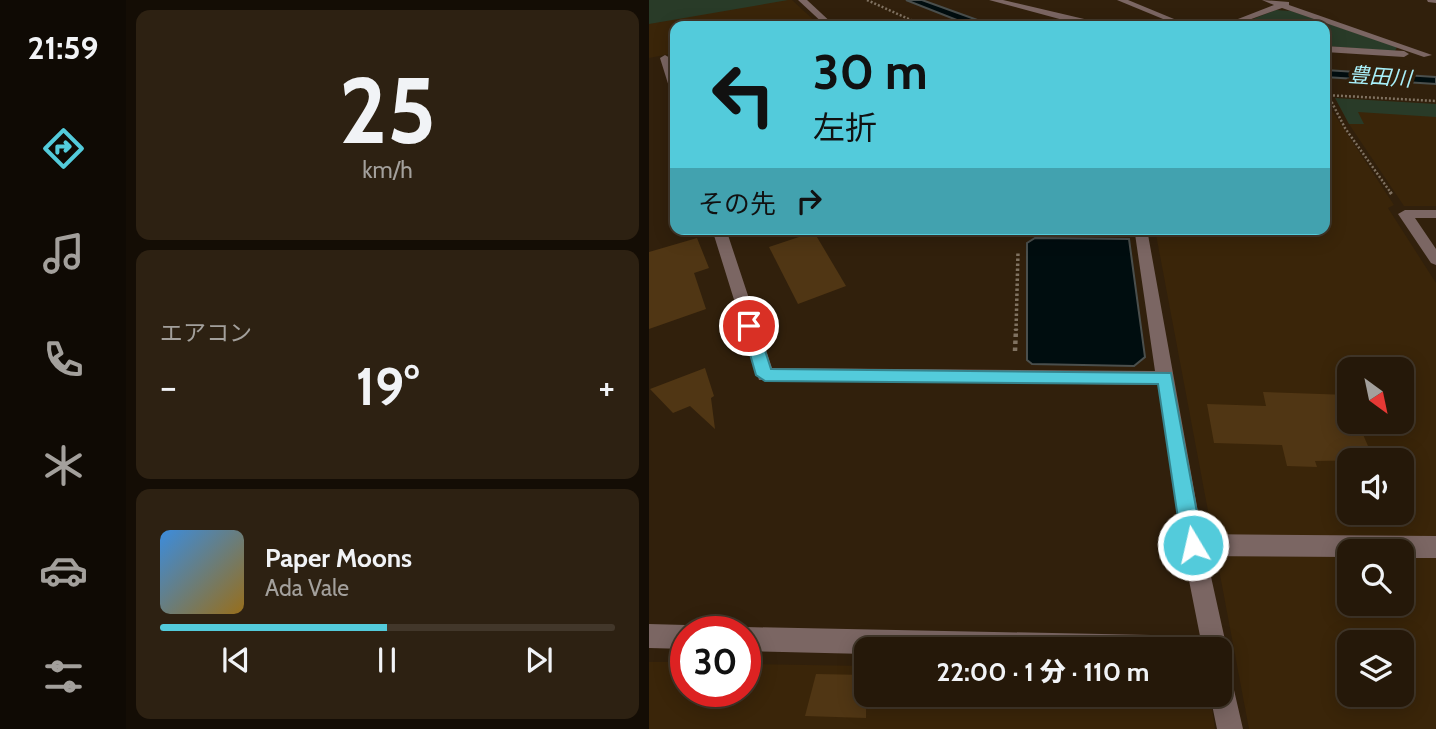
<!DOCTYPE html>
<html lang="ja">
<meta charset="utf-8">
<style>
:root{--surface:#251809;--page:#2d2112;--text:#f1f3f6;--muted:#a3a09c;--line:#42372a;--accent:#53cbdb}
body{margin:0;font-family:Cabin,"Noto Sans JP",sans-serif;background:var(--page);color:var(--text);height:100vh;display:flex;flex-direction:column;font-size:26px;white-space:nowrap}
*{box-sizing:border-box;margin:0}
p{font-size:23px;color:var(--muted)}
.icon{flex:none;width:38px;height:38px;fill:none;stroke:currentColor;stroke-width:2;stroke-linecap:round;stroke-linejoin:round}
.map{position:relative;flex:1;overflow:hidden}
.side{display:flex;flex-direction:column;gap:10px;padding:10px;background:#140d05;width:523px}
.side>*{flex:none}
.banner{position:absolute;left:21px;top:21px;width:660px;height:214px;border-radius:14px;box-shadow:0 4px 18px #0003,0 0 0 2px var(--line);background:#53cbdb;color:#111;overflow:hidden}
.needle{width:46px;rotate:147deg}
.fabs{position:absolute;left:688px;top:357px;display:grid;gap:14px}
.fabs a{display:grid;place-items:center;width:77px;height:77px;border-radius:14px;background:var(--surface);box-shadow:0 4px 18px #0003,0 0 0 2px var(--line);font-size:35px}
.speed{position:absolute;left:21px;top:616px;display:flex;gap:14px;font-size:35px;font-weight:700;text-align:center}
.speed>*{display:grid;place-content:center;width:91px;height:91px;border-radius:50%;background:var(--surface);box-shadow:0 4px 18px #0003,0 0 0 2px var(--line);line-height:1}
.speed .limit{border:10px solid #d22;background:#fff;color:#111}
.pin{position:absolute;display:grid;place-items:center;width:60px;height:60px;color:#fff;margin:-30px;border:4px solid #fff;border-radius:50%;box-shadow:0 2px 7px #0007}
.me{position:absolute;width:77px;margin:-38px;rotate:351deg;stroke-linejoin:round;filter:drop-shadow(0 0 5px #0008)}
.turn{display:flex;align-items:center;gap:24px;height:147px;padding:0 28px;font-size:32px}
.turn .icon{width:91px;height:91px;stroke-width:2.5}
.turn b{display:block;font-size:49px;line-height:60px}
.then{display:flex;align-items:center;height:66px;padding:0 28px;background:#0003;gap:14px;font-size:26px}
.big{font-size:52px;font-weight:800;line-height:1.1}
.side .tile{flex:1;display:flex;flex-direction:column;justify-content:center;gap:10px;min-width:0;padding:0 24px;border-radius:14px;background:var(--page)}
.side .dial{align-items:center;gap:0}
.dial b{font-size:91px;line-height:1}
.song{display:flex;align-items:center;gap:21px}
.cover{width:84px;height:84px;border-radius:10px;background:linear-gradient(135deg,hsl(210 70% 55%),hsl(40 70% 35%))}
.played{height:7px;border-radius:4px;background:linear-gradient(90deg,var(--accent) 50%,var(--line) 50%)}
.keys{display:flex;justify-content:space-around;direction:ltr}
.heat{display:flex;justify-content:space-between;align-items:center;font-size:38px;direction:ltr}
.trip{position:absolute;left:205px;top:637px;width:378px;height:70px;border-radius:14px;background:var(--surface);box-shadow:0 4px 18px #0003,0 0 0 2px var(--line);font-weight:800;line-height:70px;text-align:center}
main{display:flex;flex:1;min-height:0}
.tabs{display:flex;flex-direction:column;width:126px;justify-content:space-around;align-items:center;background:#0f0a04;color:var(--muted)}
.tabs .icon{width:49px;height:49px}
.tabs .active{color:var(--accent)}
.tabs b{font-size:32px;color:var(--text)}
.map>svg:first-child{display:block}
</style>
<main>
<nav class="tabs">
<b>21:59</b>
<svg class="icon active" aria-label="directions" viewBox="0 0 24 24"><path d="M12 3l9 9-9 9-9-9zM9 14v-3h6M13 9l2 2-2 2"/></svg>
<svg class="icon" aria-label="music" viewBox="0 0 24 24"><path d="M9 18V5l10-2v13"/><circle cx="6" cy="18" r="3"/><circle cx="16" cy="16" r="3"/></svg>
<svg class="icon" aria-label="phone" viewBox="0 0 24 24"><path d="M5 4h4l2 5-3 2q2 4 5 5l2-3 5 2v4C11 20 4 13 5 4z"/></svg>
<svg class="icon" aria-label="climate" viewBox="0 0 24 24"><path d="M12 3v18M4 7l16 10M4 17L20 7"/></svg>
<svg class="icon" aria-label="car" viewBox="0 0 24 24"><path d="M5 17H2v-5l4-1 3-4h7l3 4 3 1v5h-3M9 17h6M6 11h13"/><circle cx="7" cy="17" r="2"/><circle cx="17" cy="17" r="2"/></svg>
<svg class="icon" aria-label="filters" viewBox="0 0 24 24"><path d="M4 7h16M4 17h16"/><circle cx="9" cy="7" r="2"/><circle cx="15" cy="17" r="2"/></svg>
</nav>
<section class="side">
<div class="tile dial"><b>25</b><p>km/h</p></div>
<div class="tile"><p>エアコン</p>
<div class="heat"><a>−</a><b class="big">19°</b><a>+</a></div>
</div>
<div class="tile">
<div class="song"><i class="cover"></i><div><b>Paper Moons</b><p>Ada Vale</p></div></div>
<div class="played"></div>
<div class="keys"><svg class="icon" aria-label="previous" viewBox="0 0 24 24"><path d="M18 5L8 12l10 7zM5 5v14"/></svg><svg class="icon" aria-label="pause" viewBox="0 0 24 24"><path d="M8 5v14M16 5v14"/></svg><svg class="icon" aria-label="next" viewBox="0 0 24 24"><path d="M6 5l10 7-10 7zM19 5v14"/></svg></div>
</div>
</section>
<div class="map">
<svg width="787" height="729" viewBox="0 0 787 729">
<rect width="100%" height="100%" fill="#31200c"/>
<g fill="#3a2509" fill-rule="evenodd">
<polygon points="0,0 143,0 169,24 165,26 26,26 26,53 0,58"/>
<polygon points="686,98 787,104 787,206 755,206 700,124"/>
<path d="M676,100L745,205L739,208L787,283V729H600L506,229H676ZM700,369H752V422H700ZM700,460H752V513H700ZM700,551H752V604H700ZM700,642H752V695H700Z"/>
<polygon points="0,662 37,662 37,691 96,691 96,664 217,666 217,695 561,695 566,729 0,729"/>
</g>
<g fill="#293b28">
<polygon points="0,0 139,0 0,24"/>
<polygon points="627,10 642,11 748,47 746,51 676,46 676,26 586,26"/>
<polygon points="686,98 787,104 787,117 709,112 715,124 700,124"/>
</g>
<g fill="#000d0f" stroke="#4a4f4d" stroke-width="2">
<polygon points="257,0 273,0 345,26 323,26"/>
<polygon points="676,70 787,77 787,84 676,77"/>
<polygon points="386,238 480,239 496,357 485,366 383,364 378,360 378,243"/>
</g>
<g fill="#503614">
<polygon points="165,232 197,286 149,304 120,247"/>
<polygon points="48,238 60,268 45,273 57,309 0,329 0,252"/>
<polygon points="56,368 65,396 62,398 66,429 41,406 24,413 1,389"/>
<polygon points="614,392 700,395 700,422 720,422 722,426 710,425 725,460 666,461 668,467 638,466 633,445 565,443 558,404 617,406"/>
<polygon points="167,674 217,675 217,718 156,716"/>
</g>
<g fill="none" stroke-linecap="round" stroke-linejoin="round">
<g stroke="#807261" stroke-width="2.5" stroke-dasharray="2 2" stroke-linecap="butt">
<polyline points="218,0 275,26"/>
<polyline points="676,95 787,101"/>
<polyline points="679,95 696,128 742,193"/>
</g>
<g stroke="#807261" stroke-width="3.5" stroke-dasharray="2.5 2.5" stroke-linecap="butt">
<polyline points="741,192 744,196"/>
<polyline points="367,331 369,252"/>
</g>
<polyline stroke="#807261" stroke-width="4.5" stroke-dasharray="3.5 3.5" stroke-linecap="butt" points="366,351 367,329"/>
<polygon fill="#7b6663" fill-rule="evenodd" points="544,534 787,536 787,558 752,558 752,551 700,551 700,557 544,556 536,553 533,545 536,537"/>
<g fill="#7b6663" fill-rule="evenodd">
<polygon points="149,0 158,0 186,26 177,26"/>
<polygon points="340,0 354,0 465,26 429,24"/>
<polygon points="468,0 479,0 542,26 531,26"/>
<polygon points="613,0 640,2 640,5 783,55 775,57 633,8 583,26 571,26 625,5"/>
<polygon points="778,0 787,0 787,3 779,2"/>
<polygon points="676,46 755,51 760,54 755,57 676,52"/>
<polygon points="16,55 21,58 26,75 26,93 21,90 11,58"/>
<polygon points="756,210 787,210 787,218 766,218 787,249 787,265 782,263 749,214"/>
<polygon points="63,229 77,229 123,368 506,371 486,234 287,233 280,229 498,229 555,545 578,649 575,658 570,660 570,649 217,649 217,654 96,651 96,632 87,632 96,627 551,636 533,545 509,385 110,380"/>
<polygon points="0,624 37,625 47,632 37,632 37,649 0,648"/>
<polygon points="570,660 579,664 594,729 568,729 561,695 570,695"/>
</g>
</g>
<polygon fill="#53cbdb" stroke="#36848e" stroke-width="2" points="100,321 108,326 122,369 522,373 554,545 551,553 544,555 536,553 533,545 509,384 116,381 107,375 93,326"/>
<g text-anchor="middle" stroke-width="7" stroke-linejoin="round" paint-order="stroke">
<g font-size="21" font-style="italic" fill="#a9f1fb" stroke="#31200c">
<text transform="translate(731 77) rotate(4)" y="7">豊田川</text>
</g>
</g>
</svg>
<div class="fabs">
<a><svg class="needle" viewBox="-14 -14 28 28"><path d="M0-13l5 13h-10z" fill="#e53935"/><path d="M0 13l5-13h-10z" fill="#a3a09c"/></svg></a>
<a><svg class="icon" aria-label="sound" viewBox="0 0 24 24"><path d="M4 9h4l5-4v14l-5-4H4zM17 9q2 3 0 6"/></svg></a>
<a><svg class="icon" aria-label="search" viewBox="0 0 24 24"><circle cx="10" cy="10" r="6"/><path d="M15 15l6 6"/></svg></a>
<a><svg class="icon" aria-label="layers" viewBox="0 0 24 24"><path d="M12 4l9 5-9 5-9-5zM3 14l9 5 9-5"/></svg></a>
</div>
<div class="speed"><div class="limit">30</div></div>
<div class="pin" style="left:100px;top:326px;background:#d93025"><svg class="icon" aria-label="arrive" viewBox="0 0 24 24"><path d="M6 21V4h12l-3 4 3 4H6"/></svg></div>
<svg class="me" style="left:544px;top:545px" viewBox="-20 -20 40 40"><circle r="17" fill="#53cbdb" stroke="#fff" stroke-width="3"/><path d="M0-11L8 9 0 5-8 9z" fill="#fff"/></svg>
<div class="trip">22:00 · 1 分 · 110 m</div>
<div class="banner">
<div class="turn"><svg class="icon" aria-label="left" viewBox="0 0 24 24"><path d="M17 20v-9H6M10 6l-5 5 5 5"/></svg><div><b>30 m</b>左折</div></div>
<div class="then">その先<svg class="icon" aria-label="right" viewBox="0 0 24 24"><path d="M7 20v-9h11M14 6l5 5-5 5"/></svg></div>
</div>
</div>
</main>
